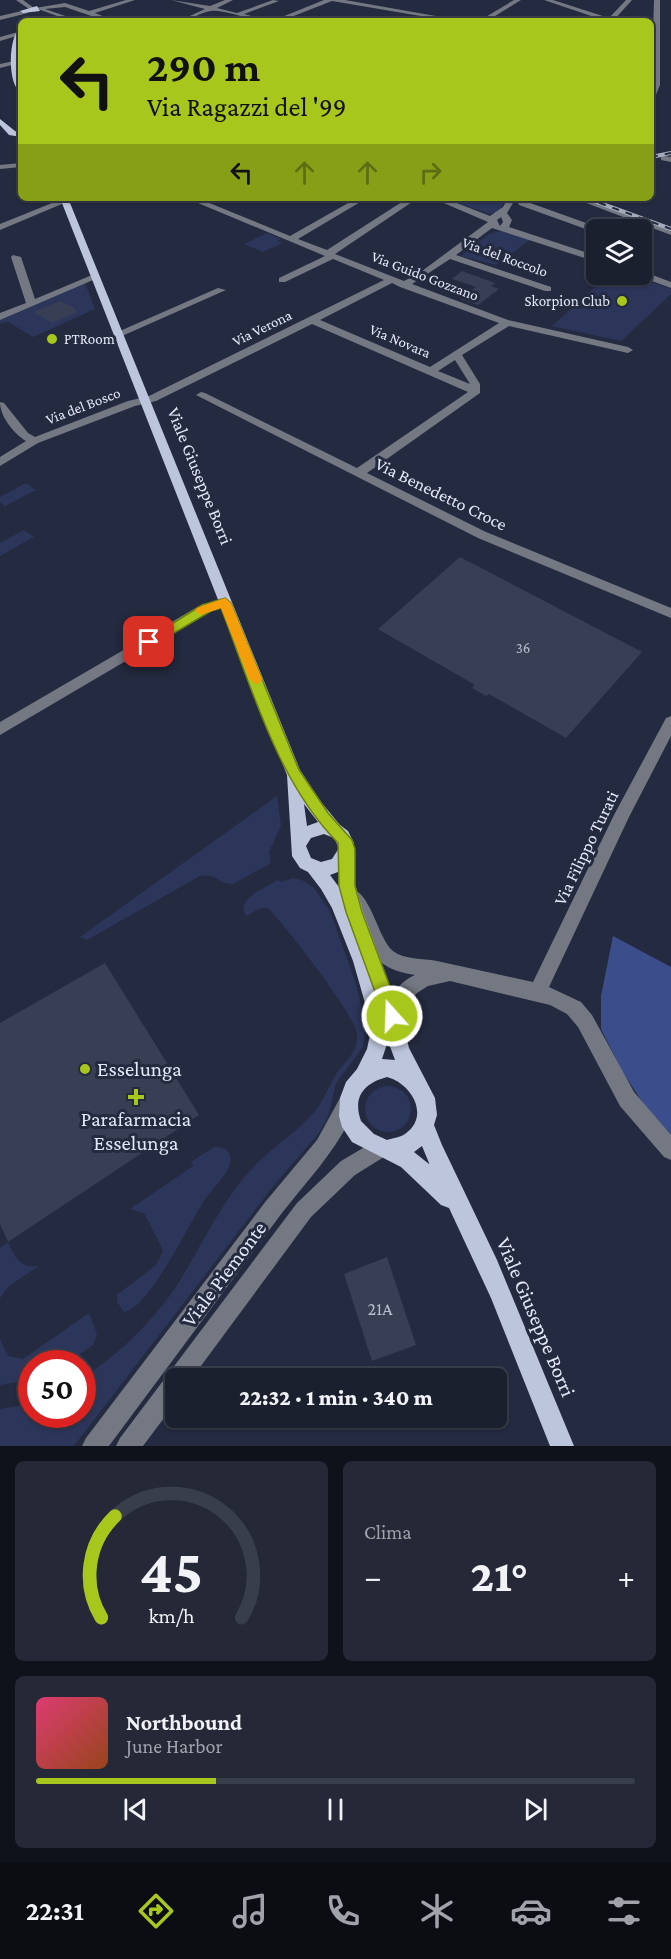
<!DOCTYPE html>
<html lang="it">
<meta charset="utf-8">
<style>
:root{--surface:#1b202f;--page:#242837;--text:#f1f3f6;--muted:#a0a3aa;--line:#393e4b;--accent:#a8c71c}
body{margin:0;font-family:"Crimson Pro",serif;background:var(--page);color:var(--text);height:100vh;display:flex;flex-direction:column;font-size:22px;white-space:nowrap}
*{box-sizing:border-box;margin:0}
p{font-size:20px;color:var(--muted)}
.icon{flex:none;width:33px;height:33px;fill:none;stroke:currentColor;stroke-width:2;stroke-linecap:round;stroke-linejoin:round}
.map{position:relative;height:1446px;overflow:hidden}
.side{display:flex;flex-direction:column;gap:15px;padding:15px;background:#0f121a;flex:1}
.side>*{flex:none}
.guide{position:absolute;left:18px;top:18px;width:636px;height:183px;border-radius:9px;box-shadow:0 2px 4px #0004,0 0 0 2px var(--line);background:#a8c71c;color:#111;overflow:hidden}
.buttons{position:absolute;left:586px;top:219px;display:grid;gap:12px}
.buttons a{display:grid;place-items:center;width:66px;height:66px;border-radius:9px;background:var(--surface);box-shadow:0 2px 4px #0004,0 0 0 2px var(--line);font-size:30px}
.speed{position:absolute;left:18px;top:1350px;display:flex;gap:12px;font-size:30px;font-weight:700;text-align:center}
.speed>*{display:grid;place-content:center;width:78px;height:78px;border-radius:50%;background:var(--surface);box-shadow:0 2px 4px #0004,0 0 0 2px var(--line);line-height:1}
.speed .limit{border:9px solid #d22;background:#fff;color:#111}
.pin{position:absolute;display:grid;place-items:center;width:51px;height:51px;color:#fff;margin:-26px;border-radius:12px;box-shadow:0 3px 9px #0006}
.me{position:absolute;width:66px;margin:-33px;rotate:340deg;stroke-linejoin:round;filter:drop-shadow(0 0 4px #0008)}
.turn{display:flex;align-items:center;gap:21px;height:126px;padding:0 30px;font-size:27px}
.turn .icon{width:78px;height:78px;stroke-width:2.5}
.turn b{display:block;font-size:42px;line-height:51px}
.lanes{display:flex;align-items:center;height:57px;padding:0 30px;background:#0003;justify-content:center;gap:30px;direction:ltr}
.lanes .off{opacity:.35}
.big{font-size:45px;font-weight:800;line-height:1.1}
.side .tile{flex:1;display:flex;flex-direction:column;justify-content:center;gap:9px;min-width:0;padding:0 21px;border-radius:9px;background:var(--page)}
.side .dial{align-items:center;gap:0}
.dial svg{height:156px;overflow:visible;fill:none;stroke:var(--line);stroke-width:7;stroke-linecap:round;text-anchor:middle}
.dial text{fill:var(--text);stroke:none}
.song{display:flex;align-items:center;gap:18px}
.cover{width:72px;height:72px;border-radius:9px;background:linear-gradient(135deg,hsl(340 70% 55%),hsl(20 70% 35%))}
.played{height:6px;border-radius:3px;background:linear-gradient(90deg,var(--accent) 30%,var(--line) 30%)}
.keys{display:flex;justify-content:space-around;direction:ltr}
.heat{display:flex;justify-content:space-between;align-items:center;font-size:33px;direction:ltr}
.side .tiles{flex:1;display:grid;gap:15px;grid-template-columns:1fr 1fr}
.tile:last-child{grid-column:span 2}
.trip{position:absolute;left:165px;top:1368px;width:342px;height:60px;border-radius:9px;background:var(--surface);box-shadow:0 2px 4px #0004,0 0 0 2px var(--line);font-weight:800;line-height:60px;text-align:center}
.tabs{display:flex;height:96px;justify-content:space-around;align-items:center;background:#0b0d13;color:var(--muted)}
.tabs .icon{width:42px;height:42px}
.tabs .active{color:var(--accent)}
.tabs b{font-size:27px;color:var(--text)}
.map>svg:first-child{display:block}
</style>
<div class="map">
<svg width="671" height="1446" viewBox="0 0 671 1446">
<rect width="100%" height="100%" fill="#242a3f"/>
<g fill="#2c365b">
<polygon points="443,198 507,198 498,212 490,214"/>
<polygon points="504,230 530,240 496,265 461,256 489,234"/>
<polygon points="267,233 281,239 277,241 283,243 263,252 244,244"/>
<polygon points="610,274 631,275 671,289 671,294 621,341 552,326"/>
<polygon points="85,283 95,309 33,337 8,322 0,323 0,320"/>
<polygon points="26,483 36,490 5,506 0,502 0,497"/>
<polygon points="24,530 34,537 0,556 0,543"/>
<path d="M277,796L281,825L269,852L271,863L233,884C217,884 216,871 198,877L87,940L80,937Z"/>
<path d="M293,878L304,881L314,888L330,911L356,984L366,1027L363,1047L336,1083L328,1117L319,1133L275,1184L74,1446H0V1409L31,1404L32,1414H82L83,1378C119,1354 155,1320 179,1282C200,1248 216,1213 241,1181C262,1154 291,1138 314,1112C324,1101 328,1086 337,1073C346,1060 358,1053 357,1034C356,1016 284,924 268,908H261L246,916C235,898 266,888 278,880L280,882Z"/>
<circle cx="388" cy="1109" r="23"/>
<path d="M214,1147C224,1146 233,1152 230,1163C227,1176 211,1190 204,1201C190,1222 148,1310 124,1312L117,1302V1295L156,1265L163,1250L144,1213L130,1209L193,1166L191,1162Z"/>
<path d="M8,1242C15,1257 20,1269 39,1266L9,1286L0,1298V1248Z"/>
<polygon points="89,1313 97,1334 93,1345 67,1363 32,1364 31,1380 0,1385 0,1339 8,1356 23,1359"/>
</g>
<polygon fill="#3c4d8c" points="613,936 671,967 671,1136 649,1112 622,1071 601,1029 601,996"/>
<g fill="#383f55">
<polygon points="462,271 495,283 491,286 499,289 478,305 460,299 476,287 452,279"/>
<polygon points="59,301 76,308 74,309 78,312 52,323 34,312"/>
<polygon points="460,557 642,652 566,738 489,694 486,696 472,688 475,685 378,629"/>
<polygon points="105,963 199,1115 8,1242 0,1224 0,1023"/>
<polygon points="387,1257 416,1345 372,1361 344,1274"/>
</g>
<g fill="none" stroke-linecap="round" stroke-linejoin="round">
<g fill="#747883" fill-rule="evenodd">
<polygon points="16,0 23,0 34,8 29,9"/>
<polygon points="126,0 135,0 95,13 115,21 106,21 65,7 45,9 80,21 71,21 35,8 65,3 89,11"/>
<path d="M171,0L210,6L225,0H233L217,8L237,13L273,0L279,1L244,14L269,21C252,21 223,9 211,11C200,12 191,21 179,21L205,9Z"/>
<polygon points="324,0 345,0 464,21 450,21 332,1 281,21 272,21"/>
<polygon points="514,0 521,0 487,21 479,21"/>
<polygon points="544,0 553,0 609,18 626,0 632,0 614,20 615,21 606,21"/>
<polygon points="654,0 660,0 660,85 655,97 651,99"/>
<polygon points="26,10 28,13 0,20 0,16"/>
<polygon points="18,32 20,35 0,41 0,37"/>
<polygon points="14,61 16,64 0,68 0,64"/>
<rect x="651" y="153" width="4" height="4"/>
<polygon points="664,156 671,157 671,162 661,160 661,156"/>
<polygon points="21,163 21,167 0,169 0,165"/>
<path d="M186,198H197L290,236L357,198H367L298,239L327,250L408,198H418L335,254L404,281L418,274L488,222L432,198H444L490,216L503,207L508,198H516L507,213L512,220L509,227L597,256V262L492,228L456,255L551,287V291H545L450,259L412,284L508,320L628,347L633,350L628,353L509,326L462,355L480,384V393L367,473L486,532L671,608V618L478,538L196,395L201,392L205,393L357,468L468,392L312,324L156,401L135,406L38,443L0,466V457L26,441C13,433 0,416 0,402L4,403L28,433L35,437L128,401L149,396L384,280L333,259L285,282H279V278L325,256ZM501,217L503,222L500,226L497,220ZM392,283L400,287L499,323L430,367L320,320ZM455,360L470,384L438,371Z"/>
<polygon points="573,198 585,198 671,229 671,235"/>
<polygon points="62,199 69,201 0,230 0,224"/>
<polygon points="522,200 600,228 601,230 594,232 519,205 518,203"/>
<polygon points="13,255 21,257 35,299 92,275 100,277 0,320 0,313 26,303 11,257"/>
<polygon points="642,271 671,282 671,288 638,276 637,274 642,274"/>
<polygon points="218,288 226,290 122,336 113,334"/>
<polygon points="225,598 230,600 232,603 230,606 209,612 0,735 0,722 199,606"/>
<path d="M671,716V736L629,817L549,987L581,1002L592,1015L634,1092L671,1135V1160L664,1157L620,1106L578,1027L567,1014L550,1005L450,981L428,986L417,993L406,1005L399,1022L392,1025L385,1022L383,1016C389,998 397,983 415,975C375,969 372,953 357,920C354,911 347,904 342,895L345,890C369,881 377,939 393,951C405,960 422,958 437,961C469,968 501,975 533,982L614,815L666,718Z"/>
<path d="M347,1095L354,1098L357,1105C337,1152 306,1181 276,1221C220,1296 165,1371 109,1446H82L86,1438L266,1201L317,1140L340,1098Z"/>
<polygon points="380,1138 387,1141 390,1148 387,1155 355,1175 311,1217 192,1378 176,1378 176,1402 143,1446 116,1446 120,1438 297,1203 341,1161"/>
</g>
<g fill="#bdc5dc" fill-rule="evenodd">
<polygon points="37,6 40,11 23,13 20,11"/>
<path d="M21,26L18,60L21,93C7,84 8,36 21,26Z"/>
<polygon points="0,119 15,131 21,133 21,137 9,135 0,125"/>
<path d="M60,198H68L300,770L321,802L340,825L348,831L354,843V881L363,912L401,1016L409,1048L435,1098L437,1115L434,1125L442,1145L497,1260L574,1446H550L491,1298L449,1208L441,1205L401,1167L352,1142L342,1127L339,1116L340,1098L346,1082L357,1069L367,1049L371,1030L369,1017L353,961L332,908L321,889L308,872L300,868L292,856L287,775ZM304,804L318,822L307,826ZM324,834L334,838L339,848L332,859L321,862L311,858L306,846L311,838ZM338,872L339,887L330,875ZM388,1041L395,1060L382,1059ZM387,1077C411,1083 431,1116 405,1134C401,1137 393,1138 387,1140L374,1134L361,1121C352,1096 365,1083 387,1077ZM422,1146L429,1163V1164L414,1152Z"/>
</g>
<g stroke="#a5abbb" stroke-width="4">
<g id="rail">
<polyline points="651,157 671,153"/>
<polyline points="586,198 671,229"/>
</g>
</g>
<use href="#rail" stroke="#242a3f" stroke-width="2" stroke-dasharray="7" stroke-linecap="butt"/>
</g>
<path fill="#a8c71c" stroke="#6d8112" stroke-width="1.5" d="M225,598L231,603L299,770L328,813L352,840L355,849V886L362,912L401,1016L398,1022L392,1024L386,1022L346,912L339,886L338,843C277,781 252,688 221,608L211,611L154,645H145L143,642L202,605Z"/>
<polygon fill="#f59e0b" points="225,598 231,603 262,679 260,683 256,684 249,679 221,608 201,615 195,611 197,608"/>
<g fill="#a8c71c" stroke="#242a3f" stroke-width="2">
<circle cx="622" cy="301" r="6"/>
<circle cx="52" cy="339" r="6"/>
<circle cx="85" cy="1069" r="6"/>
<path d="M133 1088h6v6h6v6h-6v6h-6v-6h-6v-6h6z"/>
</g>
<g text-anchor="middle" stroke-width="6" stroke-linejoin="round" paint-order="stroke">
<g font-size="15" fill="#e3e8f6" stroke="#242a3f">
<text transform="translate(505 257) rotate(20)" y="5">Via del Roccolo</text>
<text transform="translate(425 276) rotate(21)" y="5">Via Guido Gozzano</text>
<text transform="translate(262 328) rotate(-26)" y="5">Via Verona</text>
<text transform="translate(400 341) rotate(23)" y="5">Via Novara</text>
<text transform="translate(83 406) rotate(-21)" y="5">Via del Bosco</text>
</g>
<g font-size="15" fill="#e3e8f6" stroke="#242a3f" text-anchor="end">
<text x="610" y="306">Skorpion Club</text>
<text x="64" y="344" text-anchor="start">PTRoom</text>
</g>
<g font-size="15" fill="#b8bece">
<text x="523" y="653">36</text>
</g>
<g font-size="18" fill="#e3e8f6" stroke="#242a3f">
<text transform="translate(200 476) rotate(68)" y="6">Viale Giuseppe Borri</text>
<text transform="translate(441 494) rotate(26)" y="6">Via Benedetto Croce</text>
<text transform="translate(586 848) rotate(-64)" y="6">Via Filippo Turati</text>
</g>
<g font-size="18" fill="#b8bece">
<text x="380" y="1315">21A</text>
</g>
<g font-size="21" fill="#e3e8f6" stroke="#242a3f" text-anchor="start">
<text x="97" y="1076">Esselunga</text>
<text x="136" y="1126" text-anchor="middle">Parafarmacia<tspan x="136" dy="24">Esselunga</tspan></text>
</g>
<g font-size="21" fill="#e3e8f6" stroke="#242a3f">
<text transform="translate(224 1274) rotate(-53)" y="7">Viale Piemonte</text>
<text transform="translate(536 1317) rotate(67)" y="7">Viale Giuseppe Borri</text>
</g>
</g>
</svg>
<div class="buttons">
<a><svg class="icon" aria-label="layers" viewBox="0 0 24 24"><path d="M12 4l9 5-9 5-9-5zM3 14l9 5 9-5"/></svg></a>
</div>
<div class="speed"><div class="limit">50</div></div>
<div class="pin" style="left:149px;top:642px;background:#d93025"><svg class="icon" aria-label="arrive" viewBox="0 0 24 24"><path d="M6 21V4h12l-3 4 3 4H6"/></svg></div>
<svg class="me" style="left:392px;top:1016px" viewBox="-20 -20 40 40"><circle r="17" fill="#a8c71c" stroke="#fff" stroke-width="3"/><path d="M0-11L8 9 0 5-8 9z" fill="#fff"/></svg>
<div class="trip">22:32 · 1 min · 340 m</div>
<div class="guide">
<div class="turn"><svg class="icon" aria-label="left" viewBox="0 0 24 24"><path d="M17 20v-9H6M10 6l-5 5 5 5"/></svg><div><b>290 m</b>Via Ragazzi del '99</div></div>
<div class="lanes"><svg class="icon" aria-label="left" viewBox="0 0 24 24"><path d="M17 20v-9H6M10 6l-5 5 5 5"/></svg><svg class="icon off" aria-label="ahead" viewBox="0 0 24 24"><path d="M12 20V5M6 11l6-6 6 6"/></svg><svg class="icon off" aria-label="ahead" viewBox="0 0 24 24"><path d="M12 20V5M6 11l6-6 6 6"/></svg><svg class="icon off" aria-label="right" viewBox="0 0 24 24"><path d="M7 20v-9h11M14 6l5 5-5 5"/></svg></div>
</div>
</div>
<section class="side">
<div class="tiles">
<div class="tile dial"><svg viewBox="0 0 100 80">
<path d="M14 69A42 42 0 1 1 86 69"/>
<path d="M14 69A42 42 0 0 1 21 17" stroke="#a8c71c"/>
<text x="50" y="56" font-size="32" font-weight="700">45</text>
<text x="50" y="72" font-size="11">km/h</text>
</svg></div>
<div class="tile"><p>Clima</p>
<div class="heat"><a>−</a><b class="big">21°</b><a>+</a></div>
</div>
<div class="tile">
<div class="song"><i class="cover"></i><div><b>Northbound</b><p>June Harbor</p></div></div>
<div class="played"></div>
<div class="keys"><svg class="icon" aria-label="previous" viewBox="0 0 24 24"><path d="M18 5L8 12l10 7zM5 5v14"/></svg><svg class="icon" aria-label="pause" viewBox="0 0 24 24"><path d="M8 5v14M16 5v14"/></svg><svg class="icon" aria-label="next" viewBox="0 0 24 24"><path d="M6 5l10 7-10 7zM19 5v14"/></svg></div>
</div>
</div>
</section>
<nav class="tabs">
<b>22:31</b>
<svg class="icon active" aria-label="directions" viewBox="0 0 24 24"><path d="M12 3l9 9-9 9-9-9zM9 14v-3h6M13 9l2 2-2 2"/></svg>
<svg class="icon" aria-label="music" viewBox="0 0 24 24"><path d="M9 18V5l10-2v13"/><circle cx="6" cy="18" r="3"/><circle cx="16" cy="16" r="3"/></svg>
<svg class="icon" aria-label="phone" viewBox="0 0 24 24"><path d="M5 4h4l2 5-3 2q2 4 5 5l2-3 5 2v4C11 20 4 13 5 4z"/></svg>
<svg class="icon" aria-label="climate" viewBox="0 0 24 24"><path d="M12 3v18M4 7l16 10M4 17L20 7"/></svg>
<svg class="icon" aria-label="car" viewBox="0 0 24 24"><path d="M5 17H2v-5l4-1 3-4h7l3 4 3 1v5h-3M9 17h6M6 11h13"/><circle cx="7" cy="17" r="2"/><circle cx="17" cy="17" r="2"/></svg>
<svg class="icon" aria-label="filters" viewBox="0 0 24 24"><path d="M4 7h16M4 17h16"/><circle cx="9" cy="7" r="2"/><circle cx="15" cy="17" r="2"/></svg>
</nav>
